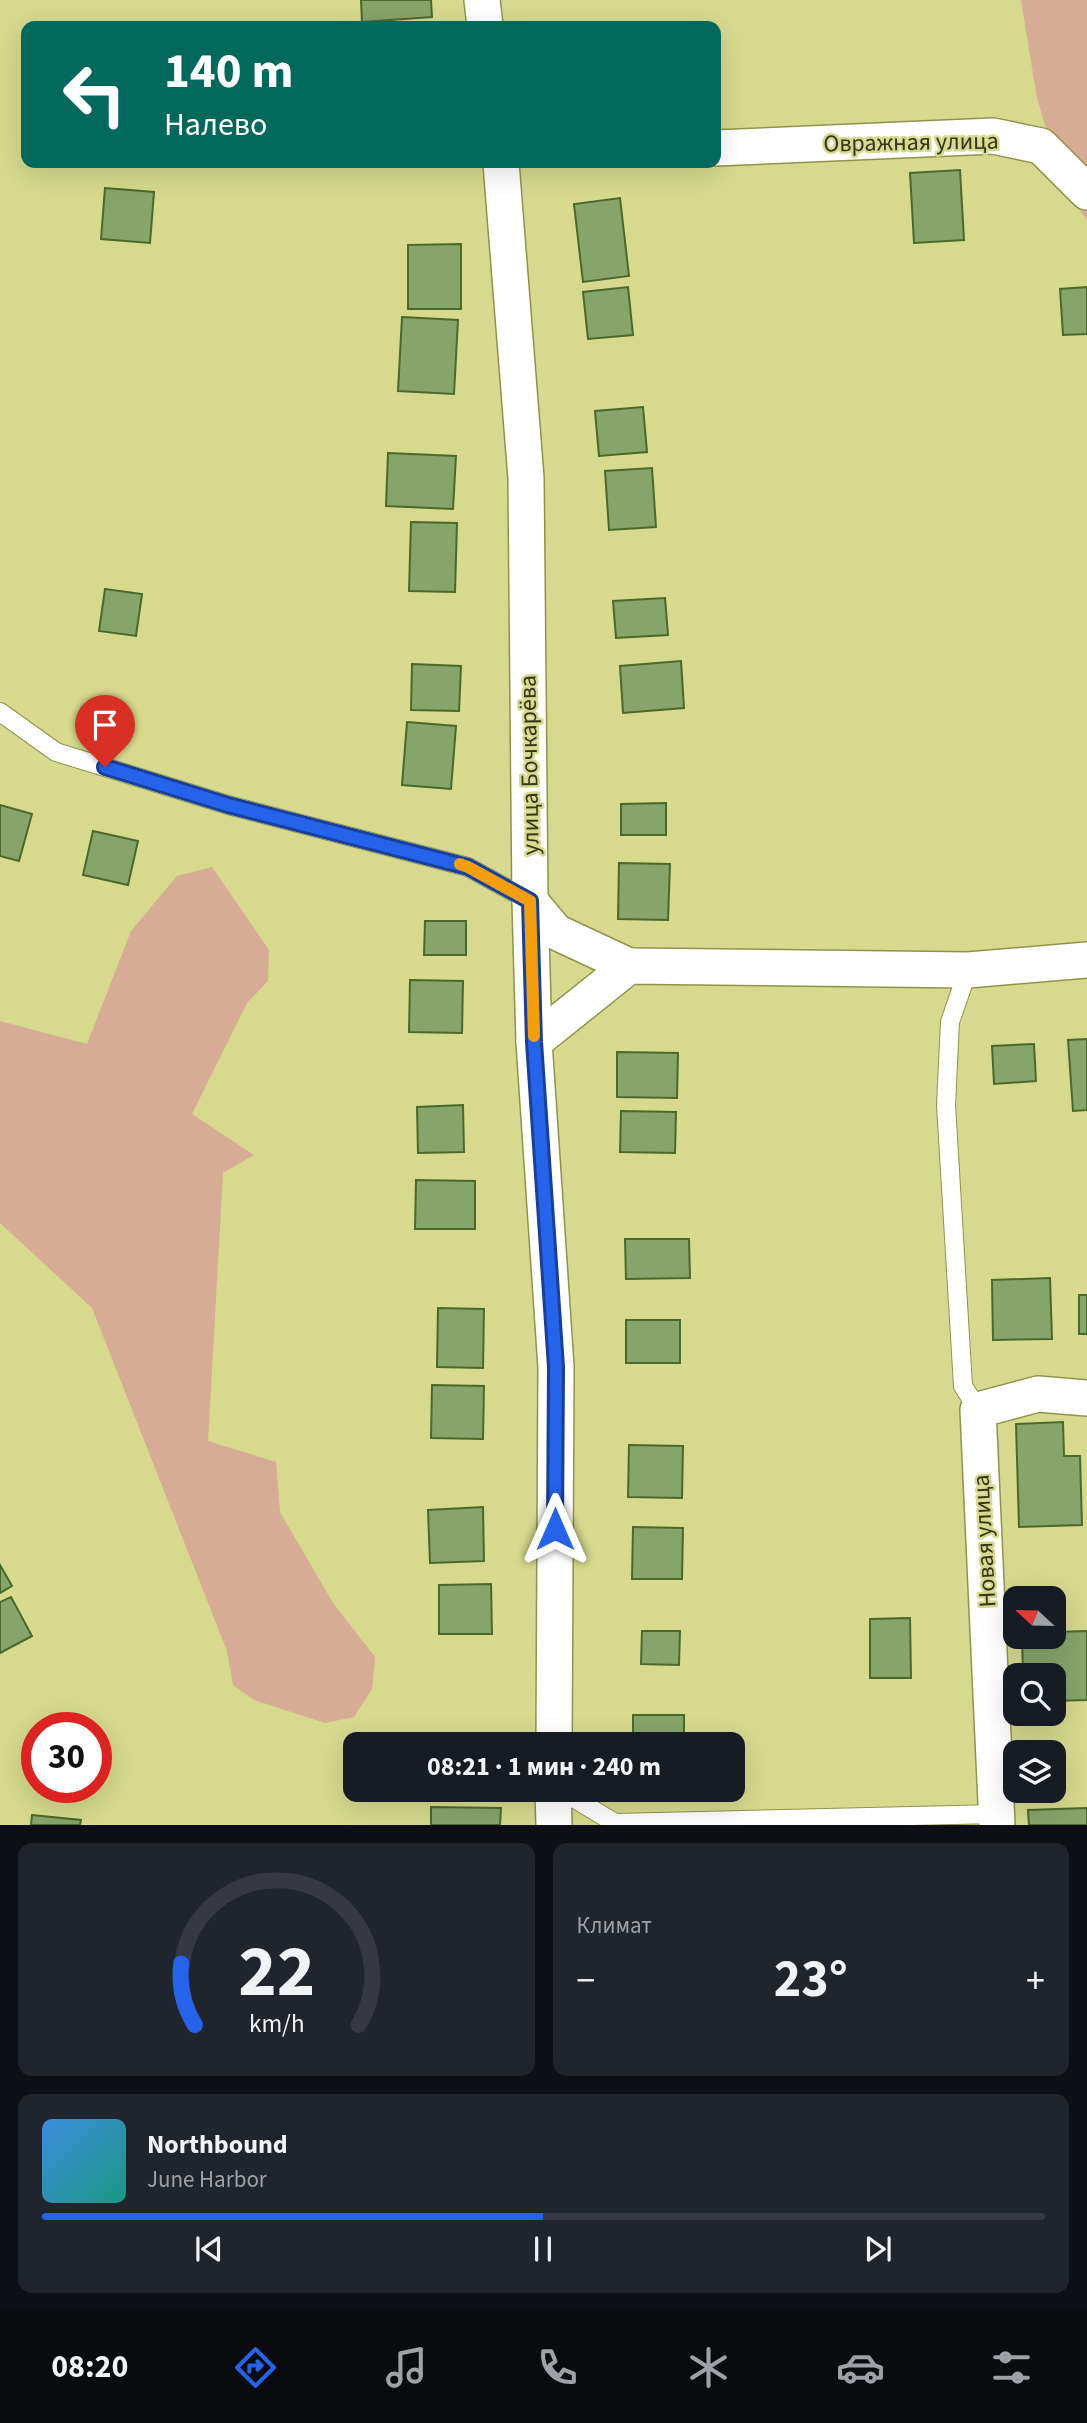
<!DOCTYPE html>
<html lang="ru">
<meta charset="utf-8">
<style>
:root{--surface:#171b24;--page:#20242c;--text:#f1f3f6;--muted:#9ea1a6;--line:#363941;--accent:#2563eb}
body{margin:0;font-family:"Source Sans 3",sans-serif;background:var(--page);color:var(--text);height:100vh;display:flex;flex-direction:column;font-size:26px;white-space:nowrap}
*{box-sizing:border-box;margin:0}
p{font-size:23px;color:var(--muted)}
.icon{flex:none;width:38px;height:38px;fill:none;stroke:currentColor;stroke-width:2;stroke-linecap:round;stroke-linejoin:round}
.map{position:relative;height:1825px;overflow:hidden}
.sheet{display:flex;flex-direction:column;gap:18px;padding:18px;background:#0d0f14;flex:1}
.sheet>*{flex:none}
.top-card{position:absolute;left:21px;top:21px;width:700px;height:147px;border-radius:14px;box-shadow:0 7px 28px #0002;background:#00695c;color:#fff;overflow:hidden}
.needle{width:46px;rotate:292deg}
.controls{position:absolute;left:1003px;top:1586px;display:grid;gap:14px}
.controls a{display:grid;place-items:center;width:63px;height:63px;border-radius:14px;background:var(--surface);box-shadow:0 7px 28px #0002;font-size:35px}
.speed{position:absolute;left:21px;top:1712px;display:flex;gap:14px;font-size:35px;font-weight:700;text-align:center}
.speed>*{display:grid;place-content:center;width:91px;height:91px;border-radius:50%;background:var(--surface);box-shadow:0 7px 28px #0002;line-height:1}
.speed .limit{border:10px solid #d22;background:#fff;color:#111}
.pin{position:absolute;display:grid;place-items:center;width:60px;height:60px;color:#fff;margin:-72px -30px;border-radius:50% 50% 50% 0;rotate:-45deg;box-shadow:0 0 7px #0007}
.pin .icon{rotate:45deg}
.me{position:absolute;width:77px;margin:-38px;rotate:0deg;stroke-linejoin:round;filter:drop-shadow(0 0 5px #0008)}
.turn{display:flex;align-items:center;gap:24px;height:147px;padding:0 28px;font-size:32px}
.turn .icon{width:91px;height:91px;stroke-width:2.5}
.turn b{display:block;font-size:49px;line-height:60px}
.big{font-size:52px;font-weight:700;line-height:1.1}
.sheet .widget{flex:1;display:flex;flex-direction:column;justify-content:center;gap:10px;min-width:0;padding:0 24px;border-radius:14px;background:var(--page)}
.sheet .dial{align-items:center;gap:0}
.dial svg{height:182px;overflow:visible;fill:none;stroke:var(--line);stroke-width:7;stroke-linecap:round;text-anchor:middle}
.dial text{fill:var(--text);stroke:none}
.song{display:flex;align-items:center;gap:21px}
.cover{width:84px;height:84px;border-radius:10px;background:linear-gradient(135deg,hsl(210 70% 55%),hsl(170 70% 35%))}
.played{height:7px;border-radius:4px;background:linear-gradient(90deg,var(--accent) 50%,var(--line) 50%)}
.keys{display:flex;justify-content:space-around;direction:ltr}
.heat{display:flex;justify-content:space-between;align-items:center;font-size:38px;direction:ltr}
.sheet .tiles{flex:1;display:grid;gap:18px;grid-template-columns:1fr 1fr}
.widget:last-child{grid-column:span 2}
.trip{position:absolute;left:343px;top:1732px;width:402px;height:70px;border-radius:14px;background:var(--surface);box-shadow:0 7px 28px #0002;font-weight:700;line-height:70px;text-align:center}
.menu{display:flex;height:112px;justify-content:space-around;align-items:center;background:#090b0e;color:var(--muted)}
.menu .icon{width:49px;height:49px}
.menu .selected{color:var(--accent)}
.menu b{font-size:32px;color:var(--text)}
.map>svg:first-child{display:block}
</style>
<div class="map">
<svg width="1087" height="1825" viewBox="0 0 1087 1825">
<rect width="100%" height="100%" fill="#d6d98e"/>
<g fill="#d6ac94">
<polygon points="1021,0 1087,0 1087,220 1064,189 1037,98"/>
<polygon points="212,867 269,950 268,981 247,1003 192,1114 254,1155 223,1173 208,1441 276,1462 280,1512 333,1603 375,1657 372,1689 354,1717 325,1723 254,1700 233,1685 227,1651 92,1308 0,1223 0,1021 87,1044 131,931 177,876"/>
</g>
<g fill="#87a46a" stroke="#4b692a" stroke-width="2">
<polygon points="361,0 431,0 432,17 362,22"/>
<polygon points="960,170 964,240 914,243 910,173"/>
<polygon points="105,188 154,192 150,243 101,239"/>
<polygon points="620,198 629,276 583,282 574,204"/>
<polygon points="461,244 461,309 408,309 408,245"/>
<polygon points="628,287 633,335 588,339 583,292"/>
<polygon points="1087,287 1087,334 1063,335 1060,289"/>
<polygon points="402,317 458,320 454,394 398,391"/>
<polygon points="643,407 647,452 599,456 595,411"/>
<polygon points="388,453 456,456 453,509 386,506"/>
<polygon points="652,468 656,527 609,530 605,471"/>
<polygon points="411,522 457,523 455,592 409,591"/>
<polygon points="105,589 142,594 136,636 99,631"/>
<polygon points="665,598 668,635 616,638 613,601"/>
<polygon points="681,661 684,708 623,713 620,666"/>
<polygon points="412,664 461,666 459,711 411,710"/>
<polygon points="407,722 456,726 451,789 402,785"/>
<polygon points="666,803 666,835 621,835 621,804"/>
<polygon points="0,805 32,814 19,861 0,856"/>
<polygon points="93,831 138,841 128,885 83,875"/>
<polygon points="619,863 670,864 668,920 618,919"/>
<polygon points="425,921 466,921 466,955 424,955"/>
<polygon points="410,980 463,981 462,1033 409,1032"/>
<polygon points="1087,1039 1087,1110 1073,1111 1068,1040"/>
<polygon points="1034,1044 1036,1081 994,1084 992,1046"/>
<polygon points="617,1052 678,1053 677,1098 617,1097"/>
<polygon points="463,1105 464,1152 418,1153 417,1107"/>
<polygon points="621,1111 676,1112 675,1153 620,1152"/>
<polygon points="416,1180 475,1181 475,1229 415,1229"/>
<polygon points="625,1239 689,1239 690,1278 626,1279"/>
<polygon points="1050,1278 1052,1339 993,1340 992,1280"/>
<rect x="1079" y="1295" width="8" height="39"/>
<polygon points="438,1308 484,1309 483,1368 437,1367"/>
<rect x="626" y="1320" width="54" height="43"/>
<polygon points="432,1385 484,1386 483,1439 431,1438"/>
<polygon points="1063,1422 1064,1456 1080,1456 1082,1525 1019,1527 1016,1424"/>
<polygon points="629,1445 683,1446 682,1498 628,1497"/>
<polygon points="483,1507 484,1561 430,1563 428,1510"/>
<polygon points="633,1527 683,1528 682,1579 632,1579"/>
<polygon points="0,1565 12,1586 0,1593"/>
<polygon points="491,1584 492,1634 439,1634 439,1585"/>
<polygon points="11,1597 32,1636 0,1653 0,1602"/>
<polygon points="910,1618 911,1678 870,1678 870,1619"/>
<polygon points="642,1631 680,1631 679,1665 641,1664"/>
<polygon points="1087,1631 1087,1700 1054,1701 1054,1675 1023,1675 1022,1636 1054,1636 1054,1632"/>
<rect x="633" y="1715" width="51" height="30"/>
<polygon points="431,1807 501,1808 500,1825 431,1825"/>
<polygon points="1087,1808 1087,1825 1029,1825 1028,1810"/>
<polygon points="32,1815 81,1820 80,1825 31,1825"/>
</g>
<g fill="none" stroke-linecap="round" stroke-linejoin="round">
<g stroke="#919349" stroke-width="20">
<g id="lane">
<polyline points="0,712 56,752 228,805 468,867 530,901"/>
<polyline points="968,970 950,1022 946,1105 963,1386 978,1410"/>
<polyline points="560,1790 615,1823 997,1814"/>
</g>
</g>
<g stroke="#919349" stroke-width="38">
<g id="street">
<polyline points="482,0 485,26"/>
<polyline points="716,148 993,136 1041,146 1087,192"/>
<polyline points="501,163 526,478 530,901 534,1042 556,1367 554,1745"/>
<polyline points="530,901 556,932 629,966"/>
<polyline points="534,1042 629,966 968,970 1087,960"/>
<polyline points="553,1790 554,1825"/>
<polyline points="997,1825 978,1410 1038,1394 1087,1398"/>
</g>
</g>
<use href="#lane" stroke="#fff" stroke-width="18"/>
<use href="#street" stroke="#fff" stroke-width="35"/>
</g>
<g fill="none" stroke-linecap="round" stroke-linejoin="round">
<g stroke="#184099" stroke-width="18">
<polyline id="route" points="105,767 228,805 468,867 530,901 534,1042 556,1367 555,1529"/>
</g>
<use href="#route" stroke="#2563eb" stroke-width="12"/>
<polyline stroke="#f59e0b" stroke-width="12" points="460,864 468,867 530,901 534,1036"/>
</g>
<g text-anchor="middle" stroke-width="5" stroke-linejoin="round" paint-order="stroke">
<g font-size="24" fill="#353617" stroke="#d6d98e">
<text transform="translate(911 142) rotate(-1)" y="8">Овражная улица</text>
<text transform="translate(529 765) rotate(-91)" y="8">улица Бочкарёва</text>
<text transform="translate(984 1541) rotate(-93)" y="8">Новая улица</text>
</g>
</g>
</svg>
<div class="controls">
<a><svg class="needle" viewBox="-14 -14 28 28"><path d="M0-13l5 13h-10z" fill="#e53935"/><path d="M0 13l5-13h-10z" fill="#9ea1a6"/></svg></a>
<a><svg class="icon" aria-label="search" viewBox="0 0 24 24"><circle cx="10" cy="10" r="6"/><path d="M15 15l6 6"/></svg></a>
<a><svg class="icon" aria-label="layers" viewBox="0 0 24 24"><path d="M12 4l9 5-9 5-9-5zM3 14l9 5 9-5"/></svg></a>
</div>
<div class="speed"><div class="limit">30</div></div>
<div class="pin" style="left:105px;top:767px;background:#d93025"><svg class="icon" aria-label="arrive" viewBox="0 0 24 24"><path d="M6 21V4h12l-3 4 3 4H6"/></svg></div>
<svg class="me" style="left:555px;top:1529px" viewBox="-20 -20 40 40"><path d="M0-17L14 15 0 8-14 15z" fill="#2563eb" stroke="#fff" stroke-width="4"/></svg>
<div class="trip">08:21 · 1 мин · 240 m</div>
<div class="top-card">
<div class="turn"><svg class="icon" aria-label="left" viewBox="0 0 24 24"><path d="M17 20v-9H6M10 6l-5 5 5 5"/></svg><div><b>140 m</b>Налево</div></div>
</div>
</div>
<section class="sheet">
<div class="tiles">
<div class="widget dial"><svg viewBox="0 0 100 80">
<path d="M14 69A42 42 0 1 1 86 69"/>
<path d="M14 69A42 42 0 0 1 8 42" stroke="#2563eb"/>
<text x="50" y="56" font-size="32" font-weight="700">22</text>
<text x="50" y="72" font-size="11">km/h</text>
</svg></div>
<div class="widget"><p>Климат</p>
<div class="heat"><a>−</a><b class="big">23°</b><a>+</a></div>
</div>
<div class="widget">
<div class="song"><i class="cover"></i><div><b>Northbound</b><p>June Harbor</p></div></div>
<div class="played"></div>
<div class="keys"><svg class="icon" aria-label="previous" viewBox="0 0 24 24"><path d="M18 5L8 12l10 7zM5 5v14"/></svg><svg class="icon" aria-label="pause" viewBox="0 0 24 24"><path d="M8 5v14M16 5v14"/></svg><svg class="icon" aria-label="next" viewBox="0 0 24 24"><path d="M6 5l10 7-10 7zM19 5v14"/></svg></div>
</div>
</div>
</section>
<nav class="menu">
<b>08:20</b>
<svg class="icon selected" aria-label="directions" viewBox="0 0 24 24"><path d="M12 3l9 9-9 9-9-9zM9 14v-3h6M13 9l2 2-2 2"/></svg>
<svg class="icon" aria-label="music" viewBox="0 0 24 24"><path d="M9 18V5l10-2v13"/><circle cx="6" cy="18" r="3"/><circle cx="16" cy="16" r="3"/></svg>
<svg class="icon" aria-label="phone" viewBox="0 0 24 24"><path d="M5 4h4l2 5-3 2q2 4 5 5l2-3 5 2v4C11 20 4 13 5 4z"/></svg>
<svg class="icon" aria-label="climate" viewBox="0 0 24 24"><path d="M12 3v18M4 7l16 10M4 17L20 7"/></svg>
<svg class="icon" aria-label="car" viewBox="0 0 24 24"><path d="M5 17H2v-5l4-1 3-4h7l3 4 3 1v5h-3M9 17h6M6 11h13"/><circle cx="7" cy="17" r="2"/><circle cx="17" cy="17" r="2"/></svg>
<svg class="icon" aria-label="filters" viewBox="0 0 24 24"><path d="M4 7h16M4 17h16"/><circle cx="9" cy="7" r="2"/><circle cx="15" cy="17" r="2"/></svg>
</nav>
